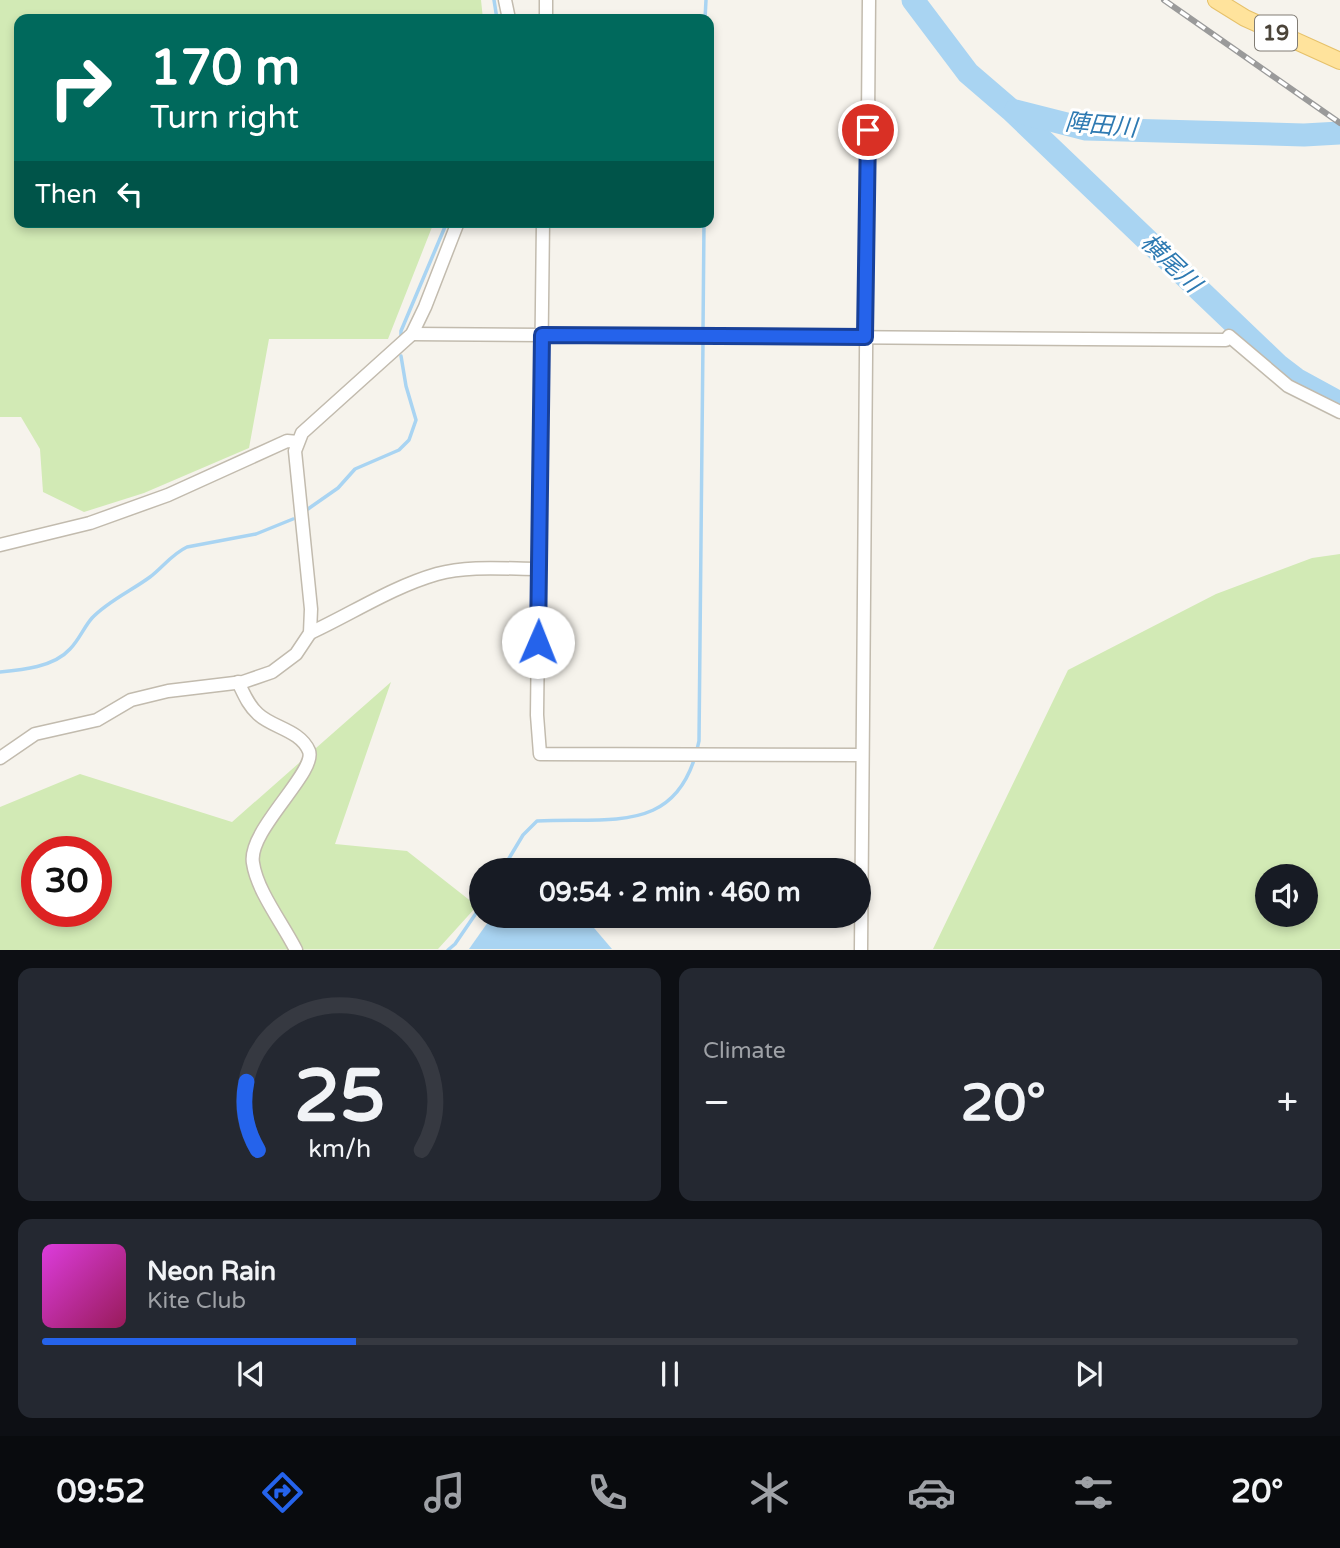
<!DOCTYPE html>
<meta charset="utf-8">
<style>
:root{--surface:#171b24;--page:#242831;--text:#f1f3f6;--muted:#9ea1a6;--line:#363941;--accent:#2563eb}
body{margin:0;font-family:"Varela Round","Noto Sans JP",sans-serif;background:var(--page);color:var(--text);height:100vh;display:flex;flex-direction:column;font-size:26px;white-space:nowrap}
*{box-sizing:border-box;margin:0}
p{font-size:23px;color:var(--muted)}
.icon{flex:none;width:38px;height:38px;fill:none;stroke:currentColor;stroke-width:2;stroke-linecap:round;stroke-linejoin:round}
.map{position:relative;height:950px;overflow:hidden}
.panel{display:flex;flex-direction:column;gap:18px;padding:18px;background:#0d0f14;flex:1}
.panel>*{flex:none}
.top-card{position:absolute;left:14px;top:14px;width:700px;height:214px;border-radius:14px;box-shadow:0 4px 10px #0003;background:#00695c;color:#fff;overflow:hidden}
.tools{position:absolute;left:1255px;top:864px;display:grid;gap:14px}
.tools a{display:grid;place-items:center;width:63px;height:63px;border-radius:50%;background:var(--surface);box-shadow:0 4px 10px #0003;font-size:35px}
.speed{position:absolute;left:21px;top:836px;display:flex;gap:14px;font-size:35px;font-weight:700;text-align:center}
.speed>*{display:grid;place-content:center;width:91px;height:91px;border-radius:50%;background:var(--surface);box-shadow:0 4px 10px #0003;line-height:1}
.speed .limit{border:10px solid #d22;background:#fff;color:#111}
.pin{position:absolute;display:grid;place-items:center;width:60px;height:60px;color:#fff;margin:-30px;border:4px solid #fff;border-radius:50%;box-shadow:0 2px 7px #0007}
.me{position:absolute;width:77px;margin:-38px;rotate:1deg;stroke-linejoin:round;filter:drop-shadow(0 0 5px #0008)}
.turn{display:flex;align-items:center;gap:24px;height:147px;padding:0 21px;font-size:32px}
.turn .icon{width:91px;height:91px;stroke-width:2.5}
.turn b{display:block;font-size:49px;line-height:60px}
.then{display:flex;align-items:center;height:66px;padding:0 21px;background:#0003;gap:14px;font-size:26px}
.big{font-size:52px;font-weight:800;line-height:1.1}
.panel .card{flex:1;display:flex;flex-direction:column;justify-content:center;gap:10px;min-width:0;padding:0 24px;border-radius:14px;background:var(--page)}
.panel .dial{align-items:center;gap:0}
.dial svg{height:182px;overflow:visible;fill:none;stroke:var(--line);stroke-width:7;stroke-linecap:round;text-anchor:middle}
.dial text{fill:var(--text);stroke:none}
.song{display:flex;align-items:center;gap:21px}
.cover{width:84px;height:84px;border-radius:10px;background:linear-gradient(135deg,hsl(300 70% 55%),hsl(330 70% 35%))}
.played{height:7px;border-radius:4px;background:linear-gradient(90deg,var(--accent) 25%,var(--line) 25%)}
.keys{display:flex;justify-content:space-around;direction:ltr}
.heat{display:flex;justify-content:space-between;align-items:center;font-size:38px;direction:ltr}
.panel .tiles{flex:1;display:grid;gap:18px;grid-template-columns:1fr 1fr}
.card:last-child{grid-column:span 2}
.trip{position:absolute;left:469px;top:858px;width:402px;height:70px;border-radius:35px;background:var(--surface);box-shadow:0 4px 10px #0003;font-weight:800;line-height:70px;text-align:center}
.menu{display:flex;height:112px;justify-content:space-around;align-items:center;background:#090b0e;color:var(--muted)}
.menu .icon{width:49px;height:49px}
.menu .current{color:var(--accent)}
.menu b{font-size:32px;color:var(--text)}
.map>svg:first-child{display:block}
</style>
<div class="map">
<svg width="1340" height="950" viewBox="0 0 1340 950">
<rect width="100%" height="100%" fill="#f6f3ec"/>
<g fill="#d2eab5" fill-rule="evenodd">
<polygon points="0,0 481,0 483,19 19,19 19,222 434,222 388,339 269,339 249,448 144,493 84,512 43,492 40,449 21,417 0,417"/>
<path d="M1340,554V949H933L1068,670L1216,594L1312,558ZM1267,877H1306V915H1267Z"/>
<path d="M391,682L335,844L407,851L477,906L438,949L0,950V807L80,774L232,822ZM37,852H96V912H37Z"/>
</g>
<polygon fill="#a9d4f2" points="493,915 583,915 612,949 469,949"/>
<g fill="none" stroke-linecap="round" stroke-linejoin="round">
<g stroke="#a9d4f2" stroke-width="3.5">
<polyline points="494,0 497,19"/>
<polyline points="705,19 706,0"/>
<polyline points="703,332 704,222"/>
<polyline points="401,336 401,331 447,222"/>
<polyline points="308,509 338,488 355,469 399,450 409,440 416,420 406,386 401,356"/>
<path d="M0,672C22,670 54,667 70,649C79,640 84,627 92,618C108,601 131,591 150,577C163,567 172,554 187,547L256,534L293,519"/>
<path d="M502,870L523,835L537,821C612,817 680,836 699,741L703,340"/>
<polyline points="448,950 455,944 481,906"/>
</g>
<g stroke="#a9d4f2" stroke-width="23">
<polyline points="913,0 968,73 1011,110 1279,366 1296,379 1340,403"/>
<polyline points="1015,111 1086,129 1304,135 1340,133"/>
</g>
<g stroke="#c2bbae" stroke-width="15">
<g id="minor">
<polyline points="505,0 509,19"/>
<polyline points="546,19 546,0"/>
<polyline points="543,222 537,715 540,754 862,755"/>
<polyline points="412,334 1226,340 1229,336 1288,386 1340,412"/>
<polyline points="0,545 90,523 168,495 287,441 298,442"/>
<path d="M310,633C353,613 392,587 437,574C469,565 507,569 540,569"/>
<path d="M238,682C244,694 248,705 258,714C273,728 300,730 309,751C317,772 247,831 253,863C257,891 283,924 296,950"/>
<polyline points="0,758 35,734 97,720 131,700 168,691 243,682 272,672 296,654 310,633 311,609 295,451 302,433 412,334 425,307 458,222"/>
<polyline points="861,950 869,0"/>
</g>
</g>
<g stroke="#e6c16a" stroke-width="18">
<polyline id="major" points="1216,0 1245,18 1340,61"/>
</g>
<use href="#minor" stroke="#fff" stroke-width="12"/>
<use href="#major" stroke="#ffe39c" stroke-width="16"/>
<g stroke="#9a9a9a" stroke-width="6">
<polyline id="rail" points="1164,0 1340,123"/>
</g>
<use href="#rail" stroke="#fff" stroke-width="3.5" stroke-dasharray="10" stroke-linecap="butt"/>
</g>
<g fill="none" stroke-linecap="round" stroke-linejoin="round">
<g stroke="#184099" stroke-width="18">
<polyline id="route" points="538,642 542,335 865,337 868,130"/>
</g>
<use href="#route" stroke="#2563eb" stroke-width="12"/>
</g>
<g text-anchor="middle" stroke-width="6" stroke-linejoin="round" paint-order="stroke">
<rect fill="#fff" stroke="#817c74" stroke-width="2" x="1255" y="15.5" width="42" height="35" rx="5"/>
<g font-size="21" font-weight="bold" fill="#4b4439">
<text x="1276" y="40">19</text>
</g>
<g font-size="24" font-style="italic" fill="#2e7ab2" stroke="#fff">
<text transform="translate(1101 125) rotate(5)" y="8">陣田川</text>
<text transform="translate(1171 263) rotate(44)" y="8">横尾川</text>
</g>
</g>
</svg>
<div class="tools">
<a><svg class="icon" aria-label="sound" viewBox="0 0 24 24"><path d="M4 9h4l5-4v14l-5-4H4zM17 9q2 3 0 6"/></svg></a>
</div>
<div class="speed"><div class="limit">30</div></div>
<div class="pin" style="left:868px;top:130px;background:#d93025"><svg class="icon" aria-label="arrive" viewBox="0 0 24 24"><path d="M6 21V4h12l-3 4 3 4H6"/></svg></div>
<svg class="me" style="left:538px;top:642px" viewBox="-20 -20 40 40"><circle r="19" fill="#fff"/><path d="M0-13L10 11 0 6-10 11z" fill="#2563eb"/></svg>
<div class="trip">09:54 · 2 min · 460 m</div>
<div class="top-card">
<div class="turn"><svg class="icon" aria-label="right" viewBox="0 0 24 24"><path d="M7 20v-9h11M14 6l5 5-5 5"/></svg><div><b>170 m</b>Turn right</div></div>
<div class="then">Then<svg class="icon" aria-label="left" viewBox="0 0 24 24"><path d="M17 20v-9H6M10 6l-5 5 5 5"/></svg></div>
</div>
</div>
<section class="panel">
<div class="tiles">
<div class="card dial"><svg viewBox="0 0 100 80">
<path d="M14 69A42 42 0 1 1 86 69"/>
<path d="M14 69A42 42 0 0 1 9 39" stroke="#2563eb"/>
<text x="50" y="56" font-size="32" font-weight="700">25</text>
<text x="50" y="72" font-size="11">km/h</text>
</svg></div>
<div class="card"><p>Climate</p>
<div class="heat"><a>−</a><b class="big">20°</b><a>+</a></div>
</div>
<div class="card">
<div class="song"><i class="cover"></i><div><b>Neon Rain</b><p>Kite Club</p></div></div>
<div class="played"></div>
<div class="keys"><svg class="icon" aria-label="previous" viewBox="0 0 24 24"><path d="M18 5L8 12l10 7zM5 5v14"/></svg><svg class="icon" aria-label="pause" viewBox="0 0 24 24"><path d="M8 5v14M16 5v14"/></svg><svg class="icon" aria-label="next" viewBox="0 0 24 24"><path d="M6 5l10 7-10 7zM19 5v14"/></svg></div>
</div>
</div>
</section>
<nav class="menu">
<b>09:52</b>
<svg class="icon current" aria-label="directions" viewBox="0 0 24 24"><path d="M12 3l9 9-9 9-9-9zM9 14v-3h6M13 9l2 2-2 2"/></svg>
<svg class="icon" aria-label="music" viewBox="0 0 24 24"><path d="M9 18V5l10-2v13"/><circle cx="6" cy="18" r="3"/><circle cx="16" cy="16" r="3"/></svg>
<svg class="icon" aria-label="phone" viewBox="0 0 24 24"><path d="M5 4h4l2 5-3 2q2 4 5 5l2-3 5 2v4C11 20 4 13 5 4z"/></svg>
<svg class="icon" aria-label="climate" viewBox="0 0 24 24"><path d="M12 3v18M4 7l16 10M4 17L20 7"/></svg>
<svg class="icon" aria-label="car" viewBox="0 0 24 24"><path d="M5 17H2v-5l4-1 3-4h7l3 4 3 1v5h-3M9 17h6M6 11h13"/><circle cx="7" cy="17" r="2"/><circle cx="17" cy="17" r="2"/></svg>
<svg class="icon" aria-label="filters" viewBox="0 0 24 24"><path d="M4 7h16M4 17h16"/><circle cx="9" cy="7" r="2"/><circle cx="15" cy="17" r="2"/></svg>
<b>20°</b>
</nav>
